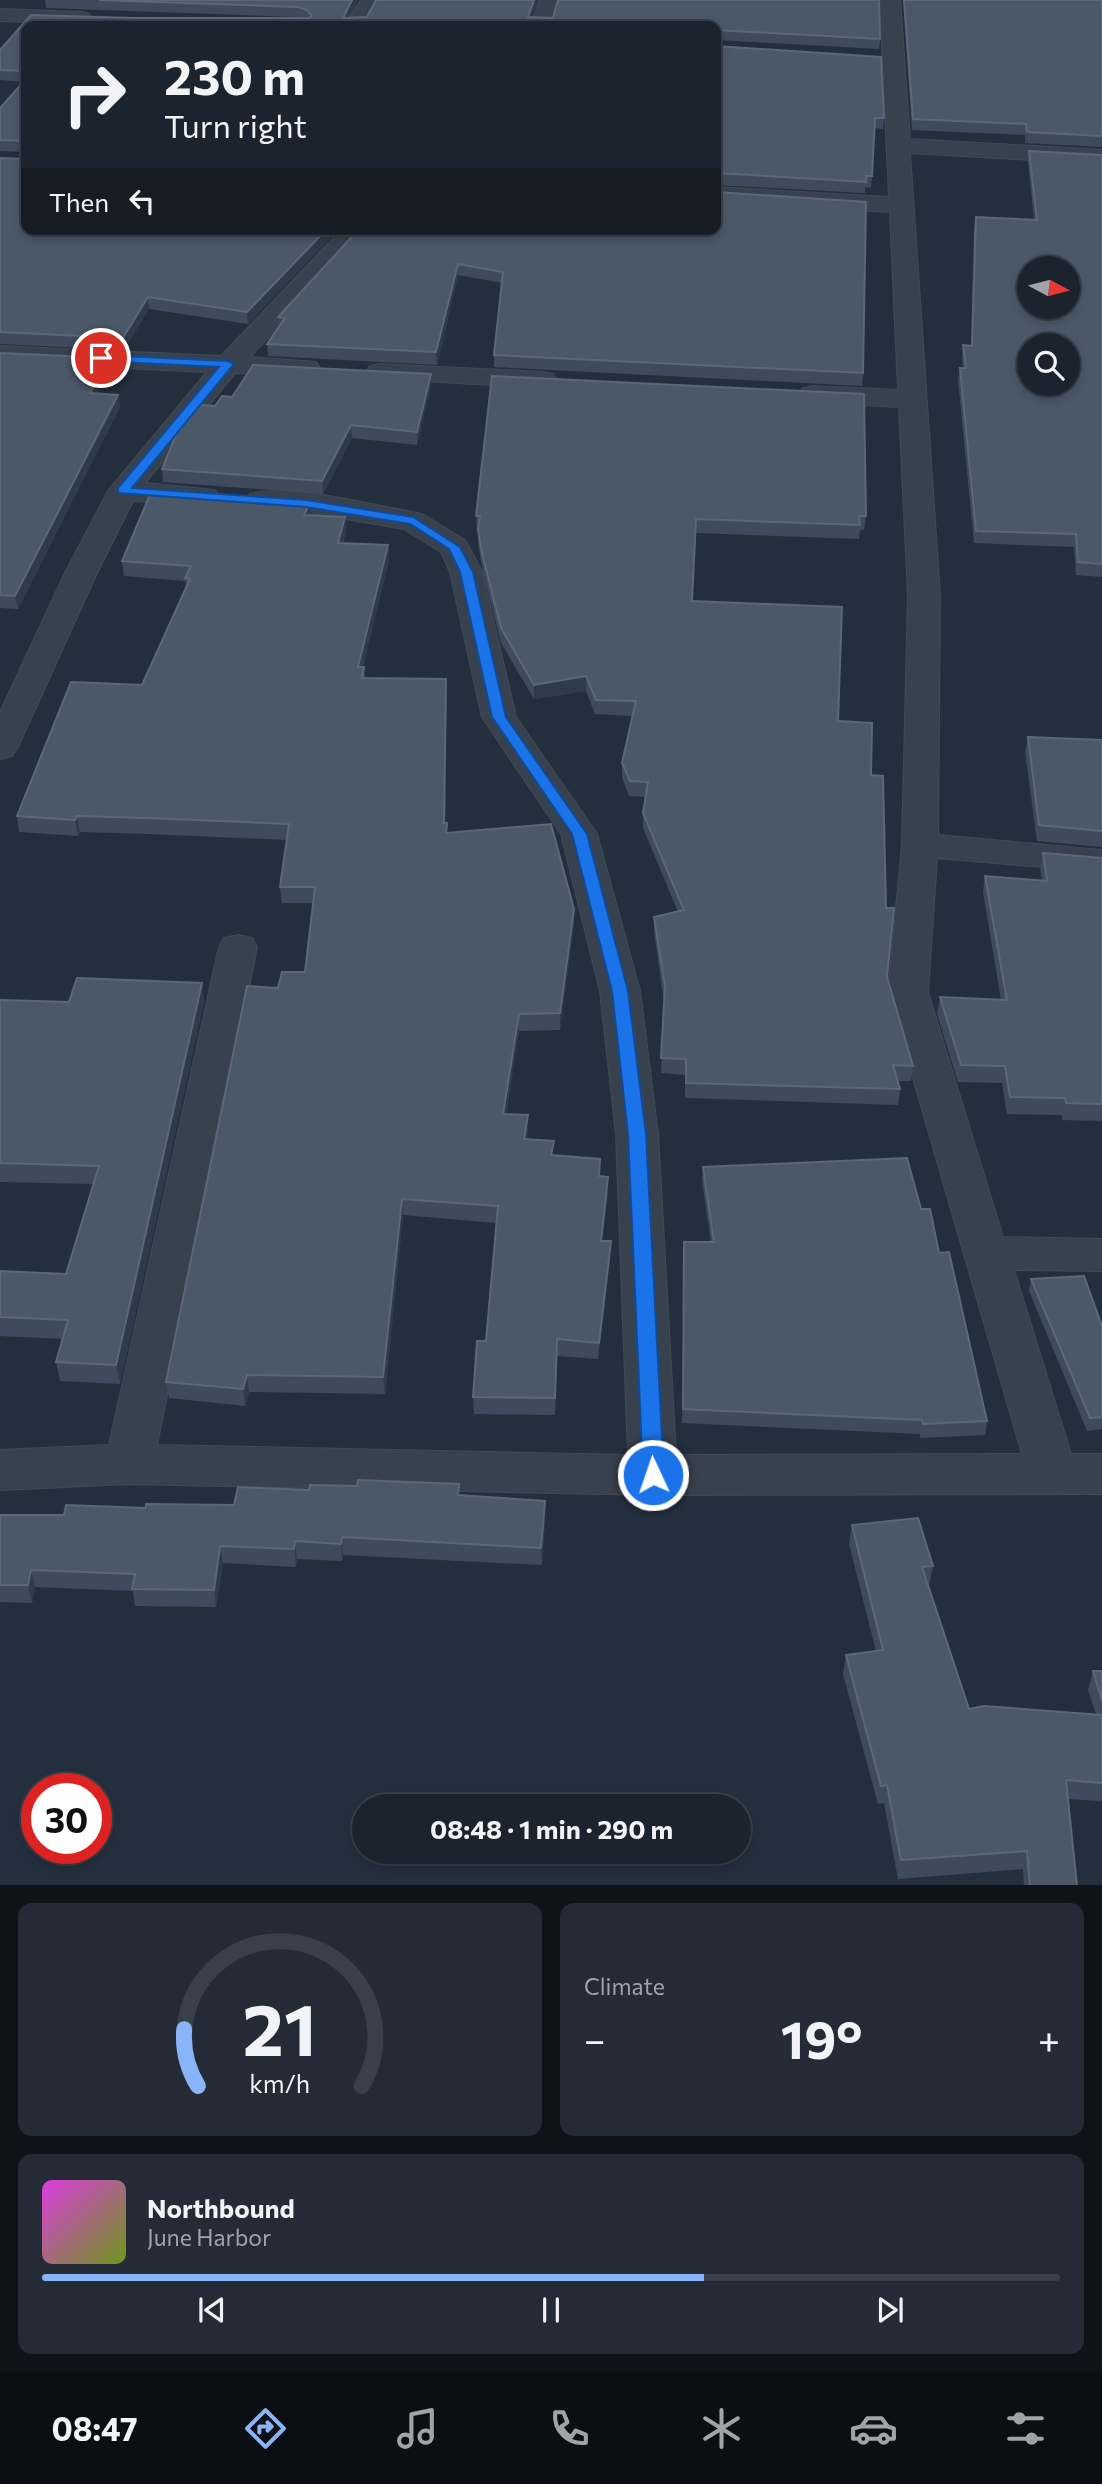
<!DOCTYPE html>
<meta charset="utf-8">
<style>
:root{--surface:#1b232e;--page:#242b36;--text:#f1f3f6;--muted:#a0a4aa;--line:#39404a;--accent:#8ab4f8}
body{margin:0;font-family:Commissioner,sans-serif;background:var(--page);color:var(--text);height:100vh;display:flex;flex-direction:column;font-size:26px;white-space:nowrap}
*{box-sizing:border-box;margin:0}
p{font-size:23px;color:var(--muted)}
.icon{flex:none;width:38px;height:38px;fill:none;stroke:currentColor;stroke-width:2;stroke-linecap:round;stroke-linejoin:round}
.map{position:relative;height:1885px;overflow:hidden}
.drawer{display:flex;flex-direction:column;gap:18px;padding:18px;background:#0f1319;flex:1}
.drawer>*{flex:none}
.top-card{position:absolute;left:21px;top:21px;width:700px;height:214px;border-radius:14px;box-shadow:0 4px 10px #0003,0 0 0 2px var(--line);background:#1b232e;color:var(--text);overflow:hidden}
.needle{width:46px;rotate:97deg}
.tools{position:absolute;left:1017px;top:256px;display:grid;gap:14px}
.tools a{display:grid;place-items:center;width:63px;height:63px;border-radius:50%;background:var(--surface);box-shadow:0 4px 10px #0003,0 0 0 2px var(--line);font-size:35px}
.speed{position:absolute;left:21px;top:1773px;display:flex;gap:14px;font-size:35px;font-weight:700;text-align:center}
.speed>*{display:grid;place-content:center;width:91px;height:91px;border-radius:50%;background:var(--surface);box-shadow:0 4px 10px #0003,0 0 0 2px var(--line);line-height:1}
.speed .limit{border:10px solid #d22;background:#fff;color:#111}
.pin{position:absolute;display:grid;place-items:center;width:60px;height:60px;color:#fff;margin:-30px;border:4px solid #fff;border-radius:50%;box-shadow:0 2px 7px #0007}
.me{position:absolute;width:77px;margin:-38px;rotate:357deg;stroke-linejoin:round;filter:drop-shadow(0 0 5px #0008)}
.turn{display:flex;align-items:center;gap:24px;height:147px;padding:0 28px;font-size:32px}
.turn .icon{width:91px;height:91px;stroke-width:2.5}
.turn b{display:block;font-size:49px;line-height:60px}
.then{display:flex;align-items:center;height:66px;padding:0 28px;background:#0003;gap:14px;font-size:26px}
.big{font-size:52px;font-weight:700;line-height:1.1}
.drawer .card{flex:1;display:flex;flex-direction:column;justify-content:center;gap:10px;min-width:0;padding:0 24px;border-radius:14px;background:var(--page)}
.drawer .dial{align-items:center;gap:0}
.dial svg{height:182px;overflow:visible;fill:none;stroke:var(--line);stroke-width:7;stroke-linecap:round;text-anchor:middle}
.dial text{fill:var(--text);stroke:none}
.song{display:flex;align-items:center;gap:21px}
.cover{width:84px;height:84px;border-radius:10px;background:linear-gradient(135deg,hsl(300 70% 55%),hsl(80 70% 35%))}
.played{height:7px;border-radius:4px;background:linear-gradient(90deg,var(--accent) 65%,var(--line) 65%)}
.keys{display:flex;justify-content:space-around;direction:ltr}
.heat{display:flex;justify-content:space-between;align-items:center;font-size:38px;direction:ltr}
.drawer .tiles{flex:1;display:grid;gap:18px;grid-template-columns:1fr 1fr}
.card:last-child{grid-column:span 2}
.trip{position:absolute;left:352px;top:1794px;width:399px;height:70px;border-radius:35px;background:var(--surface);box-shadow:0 4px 10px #0003,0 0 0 2px var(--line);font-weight:700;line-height:70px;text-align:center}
.tab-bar{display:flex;height:112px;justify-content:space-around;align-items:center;background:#0b0e12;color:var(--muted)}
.tab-bar .icon{width:49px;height:49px}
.tab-bar .on{color:var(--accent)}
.tab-bar b{font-size:32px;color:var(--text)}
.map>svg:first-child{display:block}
</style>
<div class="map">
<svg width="1102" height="1886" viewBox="0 0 1102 1886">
<rect width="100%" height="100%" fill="#242f3e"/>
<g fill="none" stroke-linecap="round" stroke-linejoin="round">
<g stroke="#414a57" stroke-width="2">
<g id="minor">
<polygon points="361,0 381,0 365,26 345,26"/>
<polygon points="540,0 560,0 551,26 530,26"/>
<path d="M880,0H900L910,139L1102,150V164L910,153L940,595L938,835L1102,850V872L937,858L928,992L1003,1237L1102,1239V1271L1014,1270L1071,1454H1102V1494L653,1495L129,1484L0,1490V1450L109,1445L219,947L224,938L238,935L252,938L257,947L157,1445L628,1455L616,1134L600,991L561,834L482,717L450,572L441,552L404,529L306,512L250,506L246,500L250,494C291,483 370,505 413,512L424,515L465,540L469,547L482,572L516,717L597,834L640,991L658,1134L676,1455L1022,1454L888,992L902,845L908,595L899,407L813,402L803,400L799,394L803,388L813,386L898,390L890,212L716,201V187L889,197Z"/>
<polygon points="0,9 82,12 89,14 92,18 89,22 82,24 0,21"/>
<polygon points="342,229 368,229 250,357 316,362 320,368 316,374 306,376 235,373 145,483 215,490 219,496 215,502 204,505 133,501 96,575 17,749 12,756 0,759 0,712 64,575 108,491 207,372 0,362 0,346 221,356"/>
<polygon points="380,364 543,372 553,374 557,380 553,386 543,388 370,378 366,372 370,366"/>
</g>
</g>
<use href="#minor" fill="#38414e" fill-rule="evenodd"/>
</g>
<g fill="#3f4b5c">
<polygon points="45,0 358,0 349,18 367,17 376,0 538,0 531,17 553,18 558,0 879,0 880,39 879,49 716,40 716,26 26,26 26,152 0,151 0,108 24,82 0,80 0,50 31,15 134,18 302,18 299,17 46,8"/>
<polygon points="903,0 1102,0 1102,147 1025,143 1025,135 912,130"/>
<polygon points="716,43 716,46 884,118 883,129 875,128 871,188 865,187 865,193 716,185"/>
<polygon points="1029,151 1102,155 1102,577 1076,575 1074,547 974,543 958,380 960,368 963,368 962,357 963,345 971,346 974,228 976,217 1034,220 1028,162"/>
<polygon points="0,158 26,229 181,230 182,229 339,229 248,324 149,309 124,350 0,344"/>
<polygon points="716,192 863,373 862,386 494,367 494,355 502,283 458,275 437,365 268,356 267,344 279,327 278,317 359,229"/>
<polygon points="0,353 112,370 98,393 118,395 120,407 18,609 0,608"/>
<polygon points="431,386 417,445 352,438 323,494 163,482 162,469 215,406 232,397"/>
<polygon points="311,501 312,516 345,517 346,532 343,543 388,545 389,560 363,667 364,667 365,678 446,679 445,823 447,823 447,833 574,925 560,1030 519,1031 506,1114 528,1115 527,1139 554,1155 600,1176 608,1194 602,1241 610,1258 598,1359 557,1356 555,1415 474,1414 473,1397 486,1341 496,1223 403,1215 385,1394 249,1392 245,1406 169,1398 166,1382 278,988 305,972 313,903 282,903 280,887 287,840 149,834 80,832 78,836 19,832 17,816 142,685 186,587 185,581 124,576 122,561"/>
<polygon points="476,516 866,516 864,530 860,530 859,539 695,533 692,601 838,721 871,775 887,977 913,1066 911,1081 897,1081 900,1089 898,1105 685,1098 685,1075 661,1073 664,1001 654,932 654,917 678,912 643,828 643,813 646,797 629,796 622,778 622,763 632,716 595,714 586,691 534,699 501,643 482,567 478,544 478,530 477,530"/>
<polygon points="1028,737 1102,740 1102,847 1037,841 1025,752"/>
<polygon points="1043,853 1102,858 1102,1121 1062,1120 1062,1115 1007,1114 1002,1083 958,1082 937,1014 940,997 1001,1000 983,892 985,876 1042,880 1040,869"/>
<polygon points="202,983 204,1001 120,1384 60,1381 56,1362 63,1339 0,1336 0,1271 66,1274 93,1184 0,1182 0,1000 69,1002"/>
<polygon points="703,1167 921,1209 939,1253 987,1421 985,1435 920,1438 920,1434 682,1423 684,1242 711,1242 702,1181"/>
<polygon points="1031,1279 1102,1326 1102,1429 1087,1431 1029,1291"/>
<polygon points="460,1495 545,1518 542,1565 343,1555 342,1561 297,1559 296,1567 223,1563 216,1607 135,1606 133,1591 35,1587 32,1603 0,1602 0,1515 64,1515 146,1508"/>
<polygon points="852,1525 933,1566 929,1585 928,1585 969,1709 1096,1714 1088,1690 1093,1671 1102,1671 1102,1801 1068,1799 1077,1886 1024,1886 1023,1869 898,1879 884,1803 878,1804 843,1674 846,1655 876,1651 849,1544"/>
</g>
<g fill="#2f3b4b">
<polygon points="352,0 358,0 344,26 343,18"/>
<polygon points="534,0 538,0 528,26 528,17"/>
<polygon points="327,229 339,229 248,324 247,312"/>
<polygon points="458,264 458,275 437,365 436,352"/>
<polygon points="148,297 149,309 124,350 123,338"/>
<polygon points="111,358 112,370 91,405 90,393"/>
<polygon points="431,374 431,386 417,445 417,432"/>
<polygon points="118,395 120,407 18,609 15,596"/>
<polygon points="351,425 352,438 323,494 322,481"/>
<polygon points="311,501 312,516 304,515"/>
<polygon points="345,517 346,532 339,558 338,543"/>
<polygon points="388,545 389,560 359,682 358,667"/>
<polygon points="586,676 586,691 534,699 534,685"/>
<polygon points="446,679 447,695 445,839 444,823"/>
<polygon points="77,816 80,832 78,836 75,820"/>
<polygon points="574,909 574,925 560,1030 560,1013"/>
<polygon points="202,983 204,1001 120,1384 116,1365"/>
<polygon points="519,1014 519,1031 503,1131 503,1114"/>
<polygon points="528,1115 528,1132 525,1156 524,1139"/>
<polygon points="608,1177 608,1194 600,1258 601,1241"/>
<polygon points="402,1199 403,1215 385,1394 383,1377"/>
<polygon points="611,1241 610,1258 598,1359 599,1343"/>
<polygon points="247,1375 249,1392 245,1406 243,1389"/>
<polygon points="545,1501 545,1518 542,1565 541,1548"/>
<polygon points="342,1537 343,1555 342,1561 341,1544"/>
<polygon points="295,1541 297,1559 296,1567 294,1549"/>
<polygon points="220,1546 223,1563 216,1607 214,1590"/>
<polygon points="31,1570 35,1587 32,1603 28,1585"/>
</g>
<g fill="#4b5868" stroke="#5c6777" stroke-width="2" fill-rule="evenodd">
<polygon points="99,0 352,0 343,18 367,17 376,0 534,0 528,17 553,18 558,0 879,0 880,39 716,30 716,26 26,26 26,71 0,70 0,50 31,15 134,18 309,18 312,16 307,10 298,7"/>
<polygon points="904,0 1102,0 1102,136 1027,132 1026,124 913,119"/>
<polygon points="716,43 716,46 881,57 884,118 875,118 872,176 866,176 866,182 717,173 716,174"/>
<polygon points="26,79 26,141 0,140 0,108"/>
<path d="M1029,151L1102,155V564L1078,562L1076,534L976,531L960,368H966L963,345L972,346L976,217L1037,220ZM1029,268H1068V306H1029ZM1029,345H1068V383H1029Z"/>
<polygon points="26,156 26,229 181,230 182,229 327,229 247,312 148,297 123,338 0,332 0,158 26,159"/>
<polygon points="716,188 716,192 866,202 863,373 494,355 503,272 458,264 436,352 267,344 285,318 278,317 359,229 716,229"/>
<polygon points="0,353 111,358 90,393 118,395 15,596 0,595"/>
<polygon points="253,365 431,374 417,432 351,425 322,481 162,469 176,435 201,405 215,406 222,396 232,397"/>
<polygon points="492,376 864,394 866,516 859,516 860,525 696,519 692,601 842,607 838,721 872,723 871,775 883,776 886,908 894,908 887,977 913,1066 893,1065 900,1089 686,1083 686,1059 661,1058 665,986 654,917 684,910 643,813 648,782 630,781 622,763 636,701 596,700 586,676 534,685 501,628 482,553 478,530 480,516 476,516"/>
<polygon points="152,490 311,501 304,515 345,517 338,543 388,545 358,667 364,667 362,678 446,679 444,823 447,823 446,833 551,824 574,909 560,1013 519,1014 503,1114 528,1115 524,1139 554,1141 551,1155 600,1159 599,1176 608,1177 601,1241 611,1241 599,1343 557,1339 555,1398 473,1397 477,1341 486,1341 498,1206 402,1199 383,1377 247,1375 243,1389 166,1382 247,986 278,988 282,972 305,972 315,887 280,887 289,824 147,818 77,816 75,820 17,816 71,682 142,685 190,579 185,578 191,566 122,561"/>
<polygon points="1028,737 1102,740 1102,831 1039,825"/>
<polygon points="1043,853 1102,858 1102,1104 1066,1103 1065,1098 1010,1097 1005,1066 961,1065 940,997 1007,1000 985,876 1047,881"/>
<polygon points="77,978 202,983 116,1365 56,1362 68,1320 0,1317 0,1271 66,1274 99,1166 0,1163 0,1000 69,1002"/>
<polygon points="907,1158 921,1209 930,1209 939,1253 949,1252 987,1421 923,1424 922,1420 683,1409 684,1242 714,1242 703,1167"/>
<polygon points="1084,1276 1102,1326 1102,1417 1090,1418 1031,1279"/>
<polygon points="358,1480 459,1484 458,1495 545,1501 541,1548 342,1537 341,1544 295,1541 294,1549 220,1546 214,1590 132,1589 135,1574 31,1570 28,1585 0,1585 0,1515 64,1515 66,1505 146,1508 146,1504 234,1505 238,1487 309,1490 310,1485 357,1486"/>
<polygon points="918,1518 933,1566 922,1567 969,1709 984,1706 1102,1715 1102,1783 1066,1780 1077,1886 1030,1886 1027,1851 901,1860 887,1785 881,1786 846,1655 883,1650 852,1525"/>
<polygon points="1093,1671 1102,1671 1102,1701"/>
</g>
<polygon fill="#1a73e8" stroke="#114b97" stroke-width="2" points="101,355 228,361 234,364 132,488 306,500 413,517 460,547 473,572 506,717 587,834 628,991 646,1134 664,1475 661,1481 653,1483 646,1481 643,1475 628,1134 612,991 572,834 492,717 460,572 449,549 410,524 306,507 118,493 118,488 219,367 97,361 96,358"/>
</svg>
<div class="tools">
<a><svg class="needle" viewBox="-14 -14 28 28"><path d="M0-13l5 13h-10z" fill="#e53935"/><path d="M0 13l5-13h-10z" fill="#a0a4aa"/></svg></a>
<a><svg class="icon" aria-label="search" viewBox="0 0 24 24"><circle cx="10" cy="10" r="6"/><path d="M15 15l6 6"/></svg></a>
</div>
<div class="speed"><div class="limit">30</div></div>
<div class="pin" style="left:101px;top:358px;background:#d93025"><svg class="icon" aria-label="arrive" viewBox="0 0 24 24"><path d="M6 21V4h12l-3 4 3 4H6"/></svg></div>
<svg class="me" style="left:653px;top:1475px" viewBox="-20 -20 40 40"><circle r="17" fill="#1a73e8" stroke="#fff" stroke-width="3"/><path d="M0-11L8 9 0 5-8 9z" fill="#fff"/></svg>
<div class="trip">08:48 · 1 min · 290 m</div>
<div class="top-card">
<div class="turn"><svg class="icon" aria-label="right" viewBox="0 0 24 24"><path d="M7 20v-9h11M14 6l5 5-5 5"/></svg><div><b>230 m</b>Turn right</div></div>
<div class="then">Then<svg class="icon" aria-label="left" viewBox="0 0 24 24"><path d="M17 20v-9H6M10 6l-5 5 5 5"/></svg></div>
</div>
</div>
<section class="drawer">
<div class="tiles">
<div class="card dial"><svg viewBox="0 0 100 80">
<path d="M14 69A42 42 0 1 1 86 69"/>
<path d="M14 69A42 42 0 0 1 8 44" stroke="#8ab4f8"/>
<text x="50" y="56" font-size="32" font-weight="700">21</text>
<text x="50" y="72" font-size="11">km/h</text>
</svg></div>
<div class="card"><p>Climate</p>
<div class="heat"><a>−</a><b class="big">19°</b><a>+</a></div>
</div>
<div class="card">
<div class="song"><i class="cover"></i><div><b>Northbound</b><p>June Harbor</p></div></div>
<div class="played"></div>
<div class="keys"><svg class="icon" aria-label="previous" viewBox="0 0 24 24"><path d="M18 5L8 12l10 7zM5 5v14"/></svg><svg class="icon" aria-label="pause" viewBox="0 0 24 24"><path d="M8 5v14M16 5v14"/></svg><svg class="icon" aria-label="next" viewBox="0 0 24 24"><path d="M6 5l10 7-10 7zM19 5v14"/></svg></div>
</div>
</div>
</section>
<nav class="tab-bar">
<b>08:47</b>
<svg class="icon on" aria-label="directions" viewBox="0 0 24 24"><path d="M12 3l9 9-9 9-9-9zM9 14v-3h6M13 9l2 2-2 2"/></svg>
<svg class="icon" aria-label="music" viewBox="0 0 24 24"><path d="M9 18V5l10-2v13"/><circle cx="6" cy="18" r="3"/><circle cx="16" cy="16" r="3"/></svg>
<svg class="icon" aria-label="phone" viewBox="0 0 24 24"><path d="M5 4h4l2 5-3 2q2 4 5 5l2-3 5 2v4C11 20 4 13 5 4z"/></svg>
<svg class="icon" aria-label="climate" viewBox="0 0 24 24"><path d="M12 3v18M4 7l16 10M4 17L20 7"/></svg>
<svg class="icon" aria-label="car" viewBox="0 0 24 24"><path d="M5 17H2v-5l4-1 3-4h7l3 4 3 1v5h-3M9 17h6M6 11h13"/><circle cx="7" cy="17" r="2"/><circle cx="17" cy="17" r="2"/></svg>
<svg class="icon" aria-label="filters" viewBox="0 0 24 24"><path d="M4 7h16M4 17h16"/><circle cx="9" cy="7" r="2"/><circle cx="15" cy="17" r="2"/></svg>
</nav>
